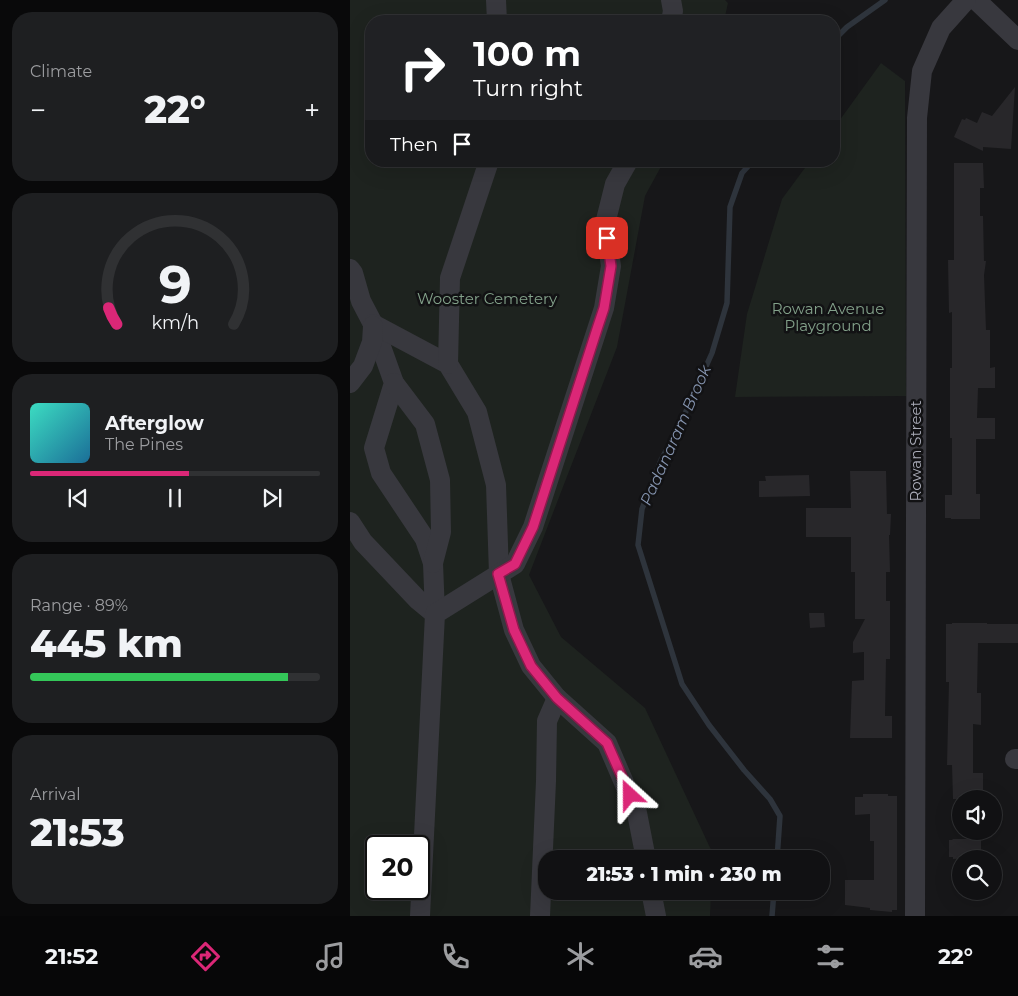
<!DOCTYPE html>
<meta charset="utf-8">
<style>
:root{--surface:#111113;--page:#1e1f21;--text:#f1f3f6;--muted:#9c9da0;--line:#303133;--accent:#db2777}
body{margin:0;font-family:Montserrat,sans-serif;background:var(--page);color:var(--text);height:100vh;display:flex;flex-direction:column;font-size:19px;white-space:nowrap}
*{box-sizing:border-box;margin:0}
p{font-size:16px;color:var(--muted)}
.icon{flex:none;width:28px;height:28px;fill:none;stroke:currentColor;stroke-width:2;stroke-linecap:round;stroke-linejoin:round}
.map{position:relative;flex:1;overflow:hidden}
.sheet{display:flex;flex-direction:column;gap:12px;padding:12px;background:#09090a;width:350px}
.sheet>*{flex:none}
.guide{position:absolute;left:15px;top:15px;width:475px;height:152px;border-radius:20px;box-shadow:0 5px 20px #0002,0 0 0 1px var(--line);background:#202124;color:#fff;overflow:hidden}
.tools{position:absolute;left:602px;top:790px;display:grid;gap:10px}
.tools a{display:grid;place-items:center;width:50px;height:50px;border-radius:50%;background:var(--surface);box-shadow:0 5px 20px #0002,0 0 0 1px var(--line);font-size:25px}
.speed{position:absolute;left:15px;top:835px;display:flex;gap:10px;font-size:25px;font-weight:700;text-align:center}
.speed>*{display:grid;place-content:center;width:65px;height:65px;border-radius:50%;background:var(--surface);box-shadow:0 5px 20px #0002,0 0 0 1px var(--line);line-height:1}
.speed .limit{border:2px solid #111;border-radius:8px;background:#fff;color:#111}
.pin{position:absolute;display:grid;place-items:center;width:42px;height:42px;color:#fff;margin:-21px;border-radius:10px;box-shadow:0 2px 8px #0006}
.me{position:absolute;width:55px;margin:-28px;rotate:336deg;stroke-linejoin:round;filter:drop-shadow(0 0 4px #0008)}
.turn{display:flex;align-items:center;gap:18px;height:105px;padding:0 25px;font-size:22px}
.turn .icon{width:65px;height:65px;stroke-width:2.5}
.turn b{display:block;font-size:35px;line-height:42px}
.then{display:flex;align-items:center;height:48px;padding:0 25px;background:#0003;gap:10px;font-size:19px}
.big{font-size:38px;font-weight:800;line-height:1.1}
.sheet .widget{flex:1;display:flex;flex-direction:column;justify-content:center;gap:8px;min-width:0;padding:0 18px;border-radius:20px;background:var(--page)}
.sheet .dial{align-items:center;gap:0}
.dial svg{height:130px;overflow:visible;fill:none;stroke:var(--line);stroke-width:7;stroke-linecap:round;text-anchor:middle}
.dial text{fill:var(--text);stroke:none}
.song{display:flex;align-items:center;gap:15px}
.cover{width:60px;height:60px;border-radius:8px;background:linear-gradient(135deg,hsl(170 70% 55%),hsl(200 70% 35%))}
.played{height:5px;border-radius:2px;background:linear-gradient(90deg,var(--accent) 55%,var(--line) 55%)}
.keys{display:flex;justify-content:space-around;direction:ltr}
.heat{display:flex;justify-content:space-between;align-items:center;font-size:28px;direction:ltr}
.charge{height:8px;border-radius:4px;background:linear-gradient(90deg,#34c759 89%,var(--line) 0)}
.trip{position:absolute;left:188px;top:850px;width:292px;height:50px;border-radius:20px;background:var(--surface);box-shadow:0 5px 20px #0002,0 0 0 1px var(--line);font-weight:800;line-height:50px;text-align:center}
.tab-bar{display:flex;height:80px;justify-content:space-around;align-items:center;background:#070708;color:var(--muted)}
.tab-bar .icon{width:35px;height:35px}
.tab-bar .on{color:var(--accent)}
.tab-bar b{font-size:22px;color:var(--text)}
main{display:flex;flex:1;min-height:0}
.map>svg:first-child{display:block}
</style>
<main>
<section class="sheet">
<div class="widget"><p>Climate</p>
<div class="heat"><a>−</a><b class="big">22°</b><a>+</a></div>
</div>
<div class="widget dial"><svg viewBox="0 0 100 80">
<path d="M14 69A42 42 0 1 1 86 69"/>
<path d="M14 69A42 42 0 0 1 9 59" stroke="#db2777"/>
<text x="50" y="56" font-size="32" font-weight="700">9</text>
<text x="50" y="72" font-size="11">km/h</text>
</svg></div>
<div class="widget">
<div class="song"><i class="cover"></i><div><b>Afterglow</b><p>The Pines</p></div></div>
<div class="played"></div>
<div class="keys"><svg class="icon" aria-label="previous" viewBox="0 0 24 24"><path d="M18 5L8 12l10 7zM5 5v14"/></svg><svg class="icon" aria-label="pause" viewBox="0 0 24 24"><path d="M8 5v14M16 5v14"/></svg><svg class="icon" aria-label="next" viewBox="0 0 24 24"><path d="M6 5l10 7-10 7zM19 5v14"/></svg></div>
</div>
<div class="widget"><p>Range · 89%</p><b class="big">445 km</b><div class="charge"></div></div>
<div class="widget"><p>Arrival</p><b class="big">21:53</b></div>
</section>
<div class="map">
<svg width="668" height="916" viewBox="0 0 668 916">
<rect width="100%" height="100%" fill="#171719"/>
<g fill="#1e231f" fill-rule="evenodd">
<path d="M0,0H375L378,3L374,21H21V161H314L295,196L267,347L179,575L211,637L295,708L363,854V859H196V891H361L360,916H0ZM26,846H69V889H26Z"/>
<polygon points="531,63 555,81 556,396 385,397 397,314 432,199 460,161 484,161 484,128"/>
</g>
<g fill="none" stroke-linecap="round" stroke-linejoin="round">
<g stroke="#2e343c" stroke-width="5.5">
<polyline points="484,40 497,27 535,0"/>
<polyline points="403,161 392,173 380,207 377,303 362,353 329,427 311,460 292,509 288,545 332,684 359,725 394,770 420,799 430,816 427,859"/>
<polyline points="422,916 424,891"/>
</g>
</g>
<g fill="#28272a">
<polygon points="665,87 661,149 633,147 633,151 604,137 612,119 615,120 616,118 627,123 632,112 642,116"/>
<polygon points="604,163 633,163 634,188 630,188 630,216 633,216 634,261 636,261 634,275 636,330 640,330 640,368 645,367 645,388 628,388 627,418 645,418 645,439 626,439 626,494 630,494 630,519 601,519 601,518 595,518 595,495 602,495 602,438 600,438 600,368 602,368 602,312 599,313 598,260 604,260"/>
<polygon points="500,471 536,471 537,514 541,514 540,535 539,535 540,572 536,572 536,601 540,601 540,659 536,659 535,716 542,716 542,738 500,738 502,681 514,680 514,652 503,653 503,642 515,619 505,619 505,572 501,572 501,537 456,537 456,508 501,508"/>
<polygon points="459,475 460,496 409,497 409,481 416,481 415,476"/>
<polygon points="459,613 474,613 475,627 460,628"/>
<polygon points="602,623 637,623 637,624 668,624 668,643 628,643 627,693 631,693 631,725 623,724 623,773 633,773 633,799 603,799 602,765 597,765 599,682 596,682 596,624 602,624"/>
<polygon points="513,794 538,794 538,796 547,796 547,910 542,910 542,912 520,910 520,908 495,905 495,880 524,880 524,841 520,841 520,814 505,815 505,797 513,797"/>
<polygon points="602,839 631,839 631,853 623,854 623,858 603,859 603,857 599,857 599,840 603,840"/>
</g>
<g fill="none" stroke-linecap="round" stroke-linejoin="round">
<g stroke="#38383e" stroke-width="20">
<polyline points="146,0 147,21"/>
<polyline points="626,0 668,40"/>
<polyline points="321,21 323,11 321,0"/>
<polyline points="0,269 3,273 11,301 23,324 44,383 24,448 31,473 75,539 83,563 85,614 68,600 13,542 0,522"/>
<polyline points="23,324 98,364 127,412 146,485 149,574 164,630 181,666 207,698 257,743 287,813 296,859"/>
<polyline points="98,364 100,278 139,161"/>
<polyline points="0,383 13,366 22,342 23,326"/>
<polyline points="44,383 75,424 90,480 91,532 83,563"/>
<polyline points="665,759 668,759"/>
<polyline points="301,891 306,916"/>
<polyline points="70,916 85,614 165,564 183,527 254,308 261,266 255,224 265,184 278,161"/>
<polyline points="190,916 196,781 197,721 207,698"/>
<polyline points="565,916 567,118 572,71 591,28 616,0"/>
</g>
</g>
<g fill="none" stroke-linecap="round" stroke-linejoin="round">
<g stroke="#8e194d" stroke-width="12">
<polyline id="route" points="257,238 261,266 254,308 248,326 183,527 165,564 148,574 164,630 181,666 207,698 257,743 280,795"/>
</g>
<use href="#route" stroke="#db2777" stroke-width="9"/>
</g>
<g text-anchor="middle" stroke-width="5" stroke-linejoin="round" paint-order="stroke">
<g font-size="15" fill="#83a18a" stroke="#121214">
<text x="137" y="304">Wooster Cemetery</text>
<text x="478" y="314">Rowan Avenue<tspan x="478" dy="17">Playground</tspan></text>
</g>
<g font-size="15" fill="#aaacb8" stroke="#121214">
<text transform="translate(566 451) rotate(-90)" y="5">Rowan Street</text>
</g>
<g font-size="16" font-style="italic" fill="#8594af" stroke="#121214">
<text transform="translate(325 435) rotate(-66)" y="6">Padanaram Brook</text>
</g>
</g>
</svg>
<div class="tools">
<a><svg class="icon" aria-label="sound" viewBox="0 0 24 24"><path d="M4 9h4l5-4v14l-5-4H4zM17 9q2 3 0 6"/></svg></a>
<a><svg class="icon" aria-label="search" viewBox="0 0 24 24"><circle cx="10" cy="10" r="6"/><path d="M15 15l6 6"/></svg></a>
</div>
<div class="speed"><div class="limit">20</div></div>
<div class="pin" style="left:257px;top:238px;background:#d93025"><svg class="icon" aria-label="arrive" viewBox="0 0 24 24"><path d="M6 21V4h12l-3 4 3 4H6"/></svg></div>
<svg class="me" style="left:280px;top:795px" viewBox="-20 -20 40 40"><path d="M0-17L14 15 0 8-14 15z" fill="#db2777" stroke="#fff" stroke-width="4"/></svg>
<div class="trip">21:53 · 1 min · 230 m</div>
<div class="guide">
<div class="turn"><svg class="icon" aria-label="right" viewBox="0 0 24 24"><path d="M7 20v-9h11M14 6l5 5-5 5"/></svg><div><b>100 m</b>Turn right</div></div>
<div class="then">Then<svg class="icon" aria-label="arrive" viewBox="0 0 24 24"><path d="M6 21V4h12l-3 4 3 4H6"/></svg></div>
</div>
</div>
</main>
<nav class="tab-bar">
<b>21:52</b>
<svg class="icon on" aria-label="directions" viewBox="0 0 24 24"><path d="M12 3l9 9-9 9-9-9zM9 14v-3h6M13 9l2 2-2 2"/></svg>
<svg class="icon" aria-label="music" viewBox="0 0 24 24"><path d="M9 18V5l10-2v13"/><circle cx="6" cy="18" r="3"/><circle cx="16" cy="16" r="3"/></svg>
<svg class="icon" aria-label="phone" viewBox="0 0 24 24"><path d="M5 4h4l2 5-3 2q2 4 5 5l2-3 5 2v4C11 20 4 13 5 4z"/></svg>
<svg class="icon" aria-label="climate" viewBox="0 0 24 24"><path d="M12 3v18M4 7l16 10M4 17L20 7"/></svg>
<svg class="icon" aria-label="car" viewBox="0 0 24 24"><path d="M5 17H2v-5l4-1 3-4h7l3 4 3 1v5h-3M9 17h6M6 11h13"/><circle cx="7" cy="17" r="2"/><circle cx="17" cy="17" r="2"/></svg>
<svg class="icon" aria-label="filters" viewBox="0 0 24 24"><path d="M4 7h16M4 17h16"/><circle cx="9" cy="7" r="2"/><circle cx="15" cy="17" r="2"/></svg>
<b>22°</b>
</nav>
